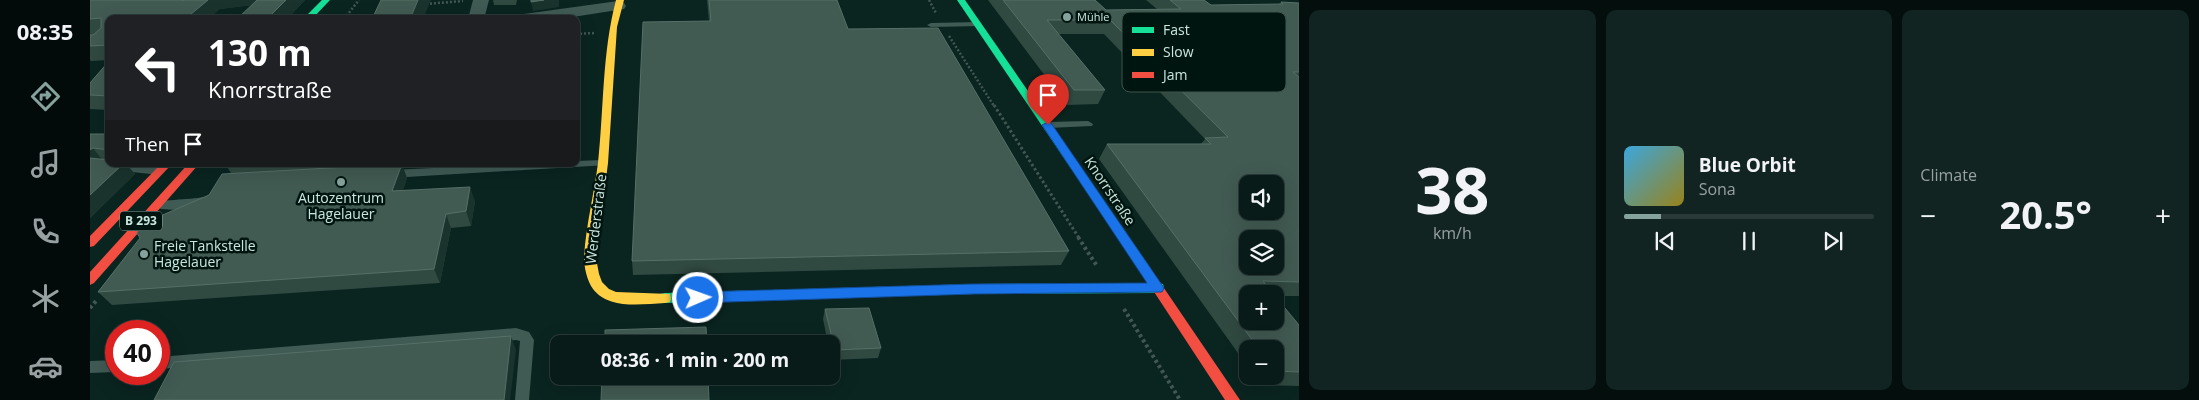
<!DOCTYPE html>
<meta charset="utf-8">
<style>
:root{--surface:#081b18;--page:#112421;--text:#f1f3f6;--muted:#98a1a2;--line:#293937;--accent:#86a29c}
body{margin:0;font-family:"Open Sans",sans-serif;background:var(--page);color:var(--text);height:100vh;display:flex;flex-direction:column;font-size:19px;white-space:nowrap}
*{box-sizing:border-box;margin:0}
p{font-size:16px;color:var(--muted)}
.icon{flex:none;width:28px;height:28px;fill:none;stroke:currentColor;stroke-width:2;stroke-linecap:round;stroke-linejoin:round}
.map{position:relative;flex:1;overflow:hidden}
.drawer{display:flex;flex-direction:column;gap:10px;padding:10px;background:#040f0d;width:900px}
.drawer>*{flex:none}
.guide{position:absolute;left:15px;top:15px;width:475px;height:152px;border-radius:10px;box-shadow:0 5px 20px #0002,0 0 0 1px var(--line);background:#202124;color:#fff;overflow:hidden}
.tools{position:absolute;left:1149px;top:175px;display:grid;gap:10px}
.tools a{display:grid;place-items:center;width:45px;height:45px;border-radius:10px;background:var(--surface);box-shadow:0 5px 20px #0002,0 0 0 1px var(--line);font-size:25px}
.speed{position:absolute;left:15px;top:320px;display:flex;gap:10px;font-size:25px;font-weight:700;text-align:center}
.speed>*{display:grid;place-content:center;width:65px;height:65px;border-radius:50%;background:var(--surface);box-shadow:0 5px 20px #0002,0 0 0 1px var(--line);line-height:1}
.speed .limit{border:8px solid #d22;background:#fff;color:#111}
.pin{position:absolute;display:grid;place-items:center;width:42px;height:42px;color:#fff;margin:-51px -21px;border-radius:50% 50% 50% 0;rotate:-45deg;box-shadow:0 0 5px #0007}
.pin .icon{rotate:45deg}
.me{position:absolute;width:55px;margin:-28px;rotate:88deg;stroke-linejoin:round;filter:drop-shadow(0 0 4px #0008)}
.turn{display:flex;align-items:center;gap:18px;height:105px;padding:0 20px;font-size:22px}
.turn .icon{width:65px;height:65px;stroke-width:2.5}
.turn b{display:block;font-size:35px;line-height:42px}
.then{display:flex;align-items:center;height:48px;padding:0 20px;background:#0003;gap:10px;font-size:19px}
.big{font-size:38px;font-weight:700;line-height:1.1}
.drawer .card{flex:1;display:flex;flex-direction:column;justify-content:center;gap:8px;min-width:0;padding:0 18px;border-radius:10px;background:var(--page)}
.drawer .dial{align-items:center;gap:0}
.dial b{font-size:65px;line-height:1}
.song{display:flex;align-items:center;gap:15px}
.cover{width:60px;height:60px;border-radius:8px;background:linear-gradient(135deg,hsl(200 70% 55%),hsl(50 70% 35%))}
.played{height:5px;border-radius:2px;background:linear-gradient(90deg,var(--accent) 15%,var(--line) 15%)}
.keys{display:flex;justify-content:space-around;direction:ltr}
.heat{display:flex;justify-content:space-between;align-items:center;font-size:28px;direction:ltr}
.drawer .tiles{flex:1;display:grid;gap:10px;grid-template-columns:repeat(3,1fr)}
.trip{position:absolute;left:460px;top:335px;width:290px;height:50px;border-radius:10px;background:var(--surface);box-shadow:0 5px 20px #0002,0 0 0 1px var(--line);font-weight:700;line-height:50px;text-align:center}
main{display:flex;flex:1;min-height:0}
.tabs{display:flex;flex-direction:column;width:90px;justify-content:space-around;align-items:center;background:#030b0a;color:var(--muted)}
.tabs .icon{width:35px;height:35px}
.tabs .on{color:var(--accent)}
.tabs b{font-size:22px;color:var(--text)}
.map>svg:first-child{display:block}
</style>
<main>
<nav class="tabs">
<b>08:35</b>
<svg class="icon on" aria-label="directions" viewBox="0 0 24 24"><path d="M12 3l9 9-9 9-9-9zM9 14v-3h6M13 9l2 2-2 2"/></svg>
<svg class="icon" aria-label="music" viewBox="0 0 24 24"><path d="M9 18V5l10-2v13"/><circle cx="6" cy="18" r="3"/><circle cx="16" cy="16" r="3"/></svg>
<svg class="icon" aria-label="phone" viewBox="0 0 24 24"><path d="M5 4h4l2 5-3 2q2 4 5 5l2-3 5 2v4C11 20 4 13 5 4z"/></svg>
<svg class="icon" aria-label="climate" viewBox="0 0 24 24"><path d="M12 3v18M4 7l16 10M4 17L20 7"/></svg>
<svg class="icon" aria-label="car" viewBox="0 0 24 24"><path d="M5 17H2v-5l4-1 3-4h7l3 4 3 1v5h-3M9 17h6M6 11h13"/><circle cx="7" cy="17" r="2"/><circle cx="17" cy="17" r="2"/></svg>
</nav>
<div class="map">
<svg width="1209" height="400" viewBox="0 0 1209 400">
<rect width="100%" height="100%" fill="#0a2420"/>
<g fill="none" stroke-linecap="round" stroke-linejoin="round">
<g stroke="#425753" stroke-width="2.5" stroke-dasharray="2 2" stroke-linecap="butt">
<polyline points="839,0 846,13"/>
<polyline points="336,4 373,1"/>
<polyline points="254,19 269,0"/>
<polyline points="486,34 505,33"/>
<polyline points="859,36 904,106"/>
</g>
<polyline stroke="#425753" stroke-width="3" stroke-dasharray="2.5 2.5" stroke-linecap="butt" points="904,105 989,238"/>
<g stroke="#425753" stroke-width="4" stroke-dasharray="3 3" stroke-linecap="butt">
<polyline points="988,237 1007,266"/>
<polyline points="0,308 6,301"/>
<polyline points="1034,309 1090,400"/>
</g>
<g fill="#405a54" fill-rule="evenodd">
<polygon points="888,22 892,24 891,26 841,27 837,25 841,23"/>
<polygon points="998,121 1003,124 1002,126 958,128 953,125 958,122"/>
<polygon points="513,160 517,161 518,163 517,165 300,178 295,174 300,170 430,164 486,164 486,161"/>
<polygon points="27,164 70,167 75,171 70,175 23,170 22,168 23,166"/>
<path d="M113,197L119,201C112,210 68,213 61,205C66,199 101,200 113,197Z"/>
<polygon points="426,328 439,332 444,340 439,400 425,400 430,341 426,340 69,369 69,357"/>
<polygon points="26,360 26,372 0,373 0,361"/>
</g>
<g fill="#405a54" fill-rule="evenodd">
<polygon points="383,0 399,0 394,19 378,19"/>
<polygon points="528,1 534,3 536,6 534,9 470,19 426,19 428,16 434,14"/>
</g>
<g fill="#16e098" fill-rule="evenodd">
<polygon points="232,0 240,0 222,19 213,19"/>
<polygon points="867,0 875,0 1059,266 1061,269 1059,272 1051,272"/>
<polygon points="1068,283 1073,284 1074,288 1073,292 1068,293 884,294 575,303 570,302 569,298 570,294 575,293 884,284"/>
</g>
<path fill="#ffcf43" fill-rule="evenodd" d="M526,0H534L527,27L518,163L506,258L509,274L512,282L519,289L526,292L580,294L581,298L580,302L575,303C552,304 519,310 503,289C497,281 494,267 494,257C496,225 504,194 508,163C514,108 512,53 526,0Z"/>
<g fill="#f24e42" fill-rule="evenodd">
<polygon points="71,164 82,164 4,246 0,247 0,236"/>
<polygon points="98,164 109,164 4,283 0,285 0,272"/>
<polygon points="1055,264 1059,266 1150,400 1135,400 1051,272 1049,269 1051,266"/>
</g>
</g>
<g fill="#304941">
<polygon points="0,0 215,0 197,19 147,19 162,5 130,9 19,19 19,60 1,61 0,60"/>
<polygon points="403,0 427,0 426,5 404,5"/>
<polygon points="617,0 747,0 758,29 979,251 971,265 543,275 542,261 619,21"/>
<polygon points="898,0 1005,0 1016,10 1067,9 1056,0 1114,0 1121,5 1189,4 1191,2 1209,3 1209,296 1185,296 1185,294 1158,294 1209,325 1209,386 1170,385 1164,376 1185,376 1185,349 1158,349 1158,367 1009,159 1017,144 1111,144 1115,139 1014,34 968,34 1015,90 1008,104 977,105"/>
<polygon points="19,61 19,110 0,109 0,83"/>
<polygon points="19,131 19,164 36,164 45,174 0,218 0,134 15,134"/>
<polygon points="135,164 322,164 321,167 313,168 317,178 313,190 385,201 381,226 361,228 350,283 22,305 8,292 50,238 119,195 141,173"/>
<polygon points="735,309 791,348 788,358 742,360 741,356 741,344 738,344 733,319"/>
</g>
<g fill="#1a332d">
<polygon points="118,0 184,0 185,2 130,9 119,19 95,19"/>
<polygon points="196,0 215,0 197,19 177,19"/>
<polygon points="328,0 341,0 333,19 320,19"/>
<polygon points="454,0 469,0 469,7 443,11 441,2"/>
<polygon points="3,148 13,161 0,160 0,150"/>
<polygon points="33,164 36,164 45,174 0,218 0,195"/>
<polygon points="312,164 317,178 308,205 302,191"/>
<polygon points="380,187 385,201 381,226 376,211"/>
<polygon points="356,214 361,228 350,283 344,269"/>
<polygon points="421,336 426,350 420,400 414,400"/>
</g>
<g fill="#415a52" stroke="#567068" fill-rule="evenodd">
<polygon points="0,0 91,0 93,1 94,0 118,0 95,19 19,19 19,45 0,46 0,35 3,35 11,28 11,18 0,19"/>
<polygon points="167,0 196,0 177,19 147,19"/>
<polygon points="291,0 328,0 320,19 282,19"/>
<polygon points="441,0 454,0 441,2"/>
<polygon points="619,0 747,0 758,29 848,28 979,251 542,261 553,22 621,21"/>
<path d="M913,0H1005L1016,10L1091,9L1080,0H1114L1121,5L1193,4L1191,2L1209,3V72H1203L1209,77V282L1173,281L1183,294H1158V321H1185V296L1209,325V372L1186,371L1185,370V349H1169L1017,144H1121L1115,138L1138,137L1020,20H957L1015,90H984ZM1158,184H1185V211H1158ZM1158,239H1185V266H1158Z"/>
<polygon points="19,61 19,96 0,95 0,83"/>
<polygon points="19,131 19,150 3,148 0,150 0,134 15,134"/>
<polygon points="0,158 19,160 19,164 33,164 0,195"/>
<polygon points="143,164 175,164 142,165"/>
<polygon points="312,164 302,191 380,187 376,211 356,214 344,269 8,292 50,238 47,233 54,223 119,195 132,174"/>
<polygon points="779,308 791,348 745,350 735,309"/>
<polygon points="616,327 617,344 515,344 515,330"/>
<polygon points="421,336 414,400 64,400 84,362"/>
<polygon points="512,376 618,376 619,400 511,400"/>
</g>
<polygon fill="#1a73e8" stroke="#114b97" points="958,122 961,123 1072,285 1074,288 1072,292 884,294 608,303 603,301 601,298 603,294 608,292 884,284 1057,283 952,125"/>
<g fill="#86a29c" stroke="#00150f" stroke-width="2">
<circle cx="977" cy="17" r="5"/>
<circle cx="251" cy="182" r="5"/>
<circle cx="54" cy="254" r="5"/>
</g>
<g text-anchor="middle" stroke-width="5" stroke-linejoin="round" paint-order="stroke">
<g font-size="11" fill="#c9e6de" stroke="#00150f" text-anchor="start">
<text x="987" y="21">Mühle</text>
</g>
<rect fill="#00150f" stroke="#8da7a0" stroke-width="1" x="30" y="211.5" width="42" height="19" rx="4"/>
<g font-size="12" font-weight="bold" fill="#c9e6de">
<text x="51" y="225">B 293</text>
</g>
<g font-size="14" fill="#c9e6de" stroke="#00150f">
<text transform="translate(1020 191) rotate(56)" y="5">Knorrstraße</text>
<text transform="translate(506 219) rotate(-83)" y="5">Werderstraße</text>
</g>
<g font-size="14" fill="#c9e6de" stroke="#00150f">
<text x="251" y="203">Autozentrum<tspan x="251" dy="16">Hagelauer</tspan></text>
<text x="64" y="251" text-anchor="start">Freie Tankstelle<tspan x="64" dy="16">Hagelauer</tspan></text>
</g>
</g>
<rect x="1032" y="12" width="164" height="80" rx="8" fill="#00150f" stroke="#3c544d" stroke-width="1"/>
<rect x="1042" y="27" width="22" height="6" fill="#16e098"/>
<rect x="1042" y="49" width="22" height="7" fill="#ffcf43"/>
<rect x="1042" y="72" width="22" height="6" fill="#f24e42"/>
<g font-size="14" fill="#c9e6de">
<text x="1073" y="35">Fast</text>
<text x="1073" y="57">Slow</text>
<text x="1073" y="80">Jam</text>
</g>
</svg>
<div class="tools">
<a><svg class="icon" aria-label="sound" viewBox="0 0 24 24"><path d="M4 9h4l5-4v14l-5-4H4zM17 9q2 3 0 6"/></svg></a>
<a><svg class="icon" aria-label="layers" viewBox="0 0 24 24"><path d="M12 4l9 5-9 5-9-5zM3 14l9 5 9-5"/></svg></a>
<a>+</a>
<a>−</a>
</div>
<div class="speed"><div class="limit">40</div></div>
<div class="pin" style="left:958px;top:125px;background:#d93025"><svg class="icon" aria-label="arrive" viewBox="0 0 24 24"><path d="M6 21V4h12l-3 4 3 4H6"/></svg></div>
<svg class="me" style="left:608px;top:298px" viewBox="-20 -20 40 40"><circle r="17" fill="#1a73e8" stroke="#fff" stroke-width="3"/><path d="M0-11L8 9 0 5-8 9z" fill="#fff"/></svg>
<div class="trip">08:36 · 1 min · 200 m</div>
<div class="guide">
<div class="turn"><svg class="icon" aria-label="left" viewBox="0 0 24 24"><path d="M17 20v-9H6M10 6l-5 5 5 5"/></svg><div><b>130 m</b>Knorrstraße</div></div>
<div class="then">Then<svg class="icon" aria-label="arrive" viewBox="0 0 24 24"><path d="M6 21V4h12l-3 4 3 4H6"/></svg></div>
</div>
</div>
<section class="drawer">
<div class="tiles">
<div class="card dial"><b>38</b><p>km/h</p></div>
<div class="card">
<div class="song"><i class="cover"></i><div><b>Blue Orbit</b><p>Sona</p></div></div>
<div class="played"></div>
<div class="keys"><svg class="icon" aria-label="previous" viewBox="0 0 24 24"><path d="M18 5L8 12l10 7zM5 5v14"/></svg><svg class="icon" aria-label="pause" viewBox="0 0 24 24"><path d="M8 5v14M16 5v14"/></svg><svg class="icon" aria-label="next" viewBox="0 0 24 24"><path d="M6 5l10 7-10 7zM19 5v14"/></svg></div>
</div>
<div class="card"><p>Climate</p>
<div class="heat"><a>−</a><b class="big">20.5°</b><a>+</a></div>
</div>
</div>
</section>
</main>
